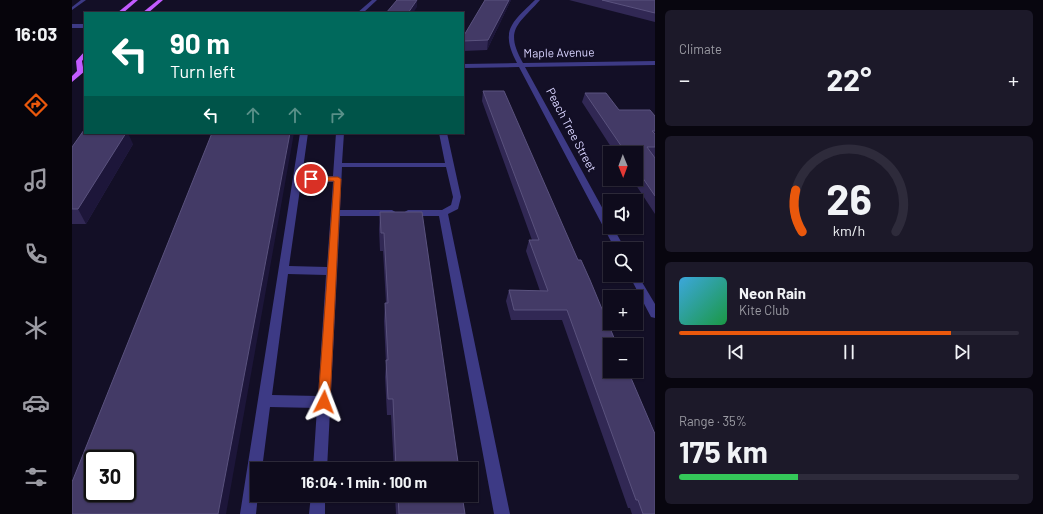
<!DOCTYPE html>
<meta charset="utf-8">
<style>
:root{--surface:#0e0b1c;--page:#1c1929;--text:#f1f3f6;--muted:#9b9ba3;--line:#2e2b3b;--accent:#ea580c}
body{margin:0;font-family:Barlow,sans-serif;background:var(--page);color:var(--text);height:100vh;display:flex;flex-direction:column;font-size:15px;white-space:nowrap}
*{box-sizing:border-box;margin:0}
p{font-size:13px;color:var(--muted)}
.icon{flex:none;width:22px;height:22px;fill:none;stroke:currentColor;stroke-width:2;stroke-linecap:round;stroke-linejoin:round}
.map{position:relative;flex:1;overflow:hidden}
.drawer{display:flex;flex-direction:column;gap:10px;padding:10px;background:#08060f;width:388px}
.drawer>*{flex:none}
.top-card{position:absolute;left:12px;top:12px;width:380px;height:122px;border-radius:0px;box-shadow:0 1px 3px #0004,0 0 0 1px var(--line);background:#00695c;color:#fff;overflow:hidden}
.needle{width:26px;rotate:179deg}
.tools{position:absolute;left:531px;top:146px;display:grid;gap:8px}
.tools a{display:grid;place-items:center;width:40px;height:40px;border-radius:0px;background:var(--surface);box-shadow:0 1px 3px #0004,0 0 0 1px var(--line);font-size:20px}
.speed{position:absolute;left:12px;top:450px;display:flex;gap:8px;font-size:20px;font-weight:700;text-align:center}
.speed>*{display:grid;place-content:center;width:52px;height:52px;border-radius:50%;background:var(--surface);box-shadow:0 1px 3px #0004,0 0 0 1px var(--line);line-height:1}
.speed .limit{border:2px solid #111;border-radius:6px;background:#fff;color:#111}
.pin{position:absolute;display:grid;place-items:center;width:34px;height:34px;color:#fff;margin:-17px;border:2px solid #fff;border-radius:50%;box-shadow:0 1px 4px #0007}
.me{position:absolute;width:44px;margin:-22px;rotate:3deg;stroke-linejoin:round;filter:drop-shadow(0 0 3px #0008)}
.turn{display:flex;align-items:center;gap:14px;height:84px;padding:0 20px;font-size:18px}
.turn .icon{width:52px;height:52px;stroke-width:2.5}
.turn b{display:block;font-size:28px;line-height:34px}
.lanes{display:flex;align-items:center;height:38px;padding:0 20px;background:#0003;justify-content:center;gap:20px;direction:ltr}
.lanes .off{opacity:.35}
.big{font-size:30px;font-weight:700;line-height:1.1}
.drawer .widget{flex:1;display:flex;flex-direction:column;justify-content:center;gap:6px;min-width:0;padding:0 14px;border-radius:6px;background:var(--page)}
.drawer .dial{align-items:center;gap:0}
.dial svg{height:104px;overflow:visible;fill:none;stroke:var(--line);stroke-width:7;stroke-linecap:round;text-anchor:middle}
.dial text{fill:var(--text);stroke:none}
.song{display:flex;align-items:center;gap:12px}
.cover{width:48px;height:48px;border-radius:6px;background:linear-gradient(135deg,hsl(200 70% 55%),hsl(140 70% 35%))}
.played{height:4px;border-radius:2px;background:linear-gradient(90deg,var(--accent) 80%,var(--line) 80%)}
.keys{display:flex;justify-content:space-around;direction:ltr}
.heat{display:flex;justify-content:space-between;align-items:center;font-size:22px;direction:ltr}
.charge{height:6px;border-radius:3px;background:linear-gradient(90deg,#34c759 35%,var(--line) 0)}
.trip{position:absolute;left:178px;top:462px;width:228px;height:40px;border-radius:0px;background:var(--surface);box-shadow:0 1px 3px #0004,0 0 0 1px var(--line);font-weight:700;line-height:40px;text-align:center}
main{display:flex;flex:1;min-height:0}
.dock{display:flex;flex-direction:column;width:72px;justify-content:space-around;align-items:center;background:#06040b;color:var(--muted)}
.dock .icon{width:28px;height:28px}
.dock .selected{color:var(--accent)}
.dock b{font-size:18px;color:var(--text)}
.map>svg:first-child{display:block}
</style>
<main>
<nav class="dock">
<b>16:03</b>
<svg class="icon selected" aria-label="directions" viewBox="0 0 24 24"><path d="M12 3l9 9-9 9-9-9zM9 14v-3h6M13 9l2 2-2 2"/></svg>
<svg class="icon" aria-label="music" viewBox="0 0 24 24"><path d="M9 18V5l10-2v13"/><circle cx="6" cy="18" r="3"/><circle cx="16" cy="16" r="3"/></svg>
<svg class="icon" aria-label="phone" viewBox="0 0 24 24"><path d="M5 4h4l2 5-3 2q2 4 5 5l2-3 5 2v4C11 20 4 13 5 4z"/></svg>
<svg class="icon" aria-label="climate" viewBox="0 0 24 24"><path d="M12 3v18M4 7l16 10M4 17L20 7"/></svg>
<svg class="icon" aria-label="car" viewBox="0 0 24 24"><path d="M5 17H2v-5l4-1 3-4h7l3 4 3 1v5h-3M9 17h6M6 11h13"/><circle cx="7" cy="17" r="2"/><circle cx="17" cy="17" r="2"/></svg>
<svg class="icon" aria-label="filters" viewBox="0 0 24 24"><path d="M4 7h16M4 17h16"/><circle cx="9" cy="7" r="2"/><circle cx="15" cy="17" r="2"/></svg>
</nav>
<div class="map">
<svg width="583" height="514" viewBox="0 0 583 514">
<rect width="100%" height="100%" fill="#130f26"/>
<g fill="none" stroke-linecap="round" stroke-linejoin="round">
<g fill="#3d3a85" fill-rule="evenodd">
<polygon points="9,0 14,0 0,10 0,7"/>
<polygon points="300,0 305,0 291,13 285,13"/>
<path d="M463,0H468C446,25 432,29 451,63L583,61V65L453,67L538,222V227H541L553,249H543L447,67L391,68V64L445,63C428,31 439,23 463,0Z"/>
<rect x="0" y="24" width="13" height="4"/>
<path d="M228,133H236L230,176H261L264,133H272L270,163H373L367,133H375L389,197L386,209L376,214L438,514H422L367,216H336L331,213L336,210H370L379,205L381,197L374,167H270L268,210H320L325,213L320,216H268L255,469H241L245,408L198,407L190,469H185V495H186L184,514H168ZM229,182H261L255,267L217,266ZM216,274L254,275L246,396L200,395Z"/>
<polygon points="564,272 583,304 583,318 579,317 557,275 564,275"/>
<polygon points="239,495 253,495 253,514 237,514"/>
</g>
<g fill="#c25bff" fill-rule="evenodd">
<polygon points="61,0 66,0 51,13 45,13"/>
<polygon points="86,0 91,0 76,13 70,13"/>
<polygon points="13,51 13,57 10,61 11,67 13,66 13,71 0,82 0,76 5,71 4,61"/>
</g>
</g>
<g fill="#312854">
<polygon points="413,0 439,0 415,50 391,51 391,37"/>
<polygon points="497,0 583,0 583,22"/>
<polygon points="411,91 583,514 560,514 558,508 556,508 490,320 439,320 434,301 437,290 468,291 454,251 457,240 460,240 410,101"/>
<polygon points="513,93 547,110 583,116 583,157 582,157 583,158 583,214 560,179 564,179 564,153 543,153 510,102"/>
<polygon points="61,144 14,224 0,224 0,147"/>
<polygon points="308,212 387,469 322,469 319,415 315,415 313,377 314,364 312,321 313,303 314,303 311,251 308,251 307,229"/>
<polygon points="323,495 390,495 393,514 324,514"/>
</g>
<g fill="#1d163a">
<polygon points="345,0 345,7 341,13 336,13"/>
<polygon points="437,0 439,0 415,50 416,40"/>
<polygon points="54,133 56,133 61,144 14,224 6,209"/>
<polygon points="218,133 222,133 154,514 146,514"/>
</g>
<g fill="#433a66" stroke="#5a527e" fill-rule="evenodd">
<polygon points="325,0 345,0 336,13 314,13"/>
<polygon points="413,0 437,0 416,40 391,41 391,37"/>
<polygon points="530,0 583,0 583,13"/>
<polygon points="411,91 432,91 506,260 509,260 518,280 545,345 538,345 538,371 556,371 583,434 583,514 571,514 566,500 564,500 495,310 442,310 437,290 476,291 457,240 467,240"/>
<polygon points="513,93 534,93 547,110 578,110 583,116 583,131 580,131 583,134 583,147 575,147 583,158 583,196 564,168 564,153 554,153"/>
<polygon points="12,130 13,130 13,133 54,133 6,209 0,209 0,147"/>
<path d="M140,133H218L146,514H0V482ZM21,459H55V493H21Z"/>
<polygon points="308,212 350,212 387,469 324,469 321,399 316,399 314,360 316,360 313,303 316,303 312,233 309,233"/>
<polygon points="326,495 390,495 393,514 327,514"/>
</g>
<polygon fill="#ea580c" stroke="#983908" points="239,177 266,177 269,179 258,402 256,406 252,407 248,406 246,402 262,181 236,181 235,179"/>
<g text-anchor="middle" stroke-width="4" stroke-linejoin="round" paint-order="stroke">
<g font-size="12" fill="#d9d4ff" stroke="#130f26">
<text transform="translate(487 53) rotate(-1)" y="4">Maple Avenue</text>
<text transform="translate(499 130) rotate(62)" y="4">Peach Tree Street</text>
</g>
</g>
</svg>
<div class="tools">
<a><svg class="needle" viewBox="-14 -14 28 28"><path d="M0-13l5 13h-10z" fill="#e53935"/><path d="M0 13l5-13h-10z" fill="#9b9ba3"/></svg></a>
<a><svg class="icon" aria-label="sound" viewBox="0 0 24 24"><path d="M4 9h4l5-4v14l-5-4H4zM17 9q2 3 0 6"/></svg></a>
<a><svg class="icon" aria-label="search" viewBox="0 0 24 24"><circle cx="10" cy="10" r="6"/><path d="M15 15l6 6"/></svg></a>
<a>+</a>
<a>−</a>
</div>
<div class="speed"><div class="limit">30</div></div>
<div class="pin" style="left:239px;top:179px;background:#d93025"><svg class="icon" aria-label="arrive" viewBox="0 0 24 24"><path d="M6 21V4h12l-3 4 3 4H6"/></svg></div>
<svg class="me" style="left:252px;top:402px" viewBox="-20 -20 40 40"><path d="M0-17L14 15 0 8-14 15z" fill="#ea580c" stroke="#fff" stroke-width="4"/></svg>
<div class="trip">16:04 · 1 min · 100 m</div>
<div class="top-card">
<div class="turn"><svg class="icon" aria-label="left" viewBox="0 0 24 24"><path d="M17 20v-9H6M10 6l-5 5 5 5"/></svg><div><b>90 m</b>Turn left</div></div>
<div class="lanes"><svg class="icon" aria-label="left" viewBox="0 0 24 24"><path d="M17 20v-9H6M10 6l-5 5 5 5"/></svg><svg class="icon off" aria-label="ahead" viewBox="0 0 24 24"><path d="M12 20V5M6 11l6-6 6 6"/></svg><svg class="icon off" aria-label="ahead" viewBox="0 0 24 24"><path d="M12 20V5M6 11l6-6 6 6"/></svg><svg class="icon off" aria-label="right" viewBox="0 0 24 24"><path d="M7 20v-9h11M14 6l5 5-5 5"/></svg></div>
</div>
</div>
<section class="drawer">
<div class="widget"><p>Climate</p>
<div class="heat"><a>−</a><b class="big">22°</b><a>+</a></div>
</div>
<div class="widget dial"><svg viewBox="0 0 100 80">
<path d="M14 69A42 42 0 1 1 86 69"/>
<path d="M14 69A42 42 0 0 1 9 37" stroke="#ea580c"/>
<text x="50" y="56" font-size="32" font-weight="700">26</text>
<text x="50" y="72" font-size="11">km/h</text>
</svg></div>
<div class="widget">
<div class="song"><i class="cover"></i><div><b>Neon Rain</b><p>Kite Club</p></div></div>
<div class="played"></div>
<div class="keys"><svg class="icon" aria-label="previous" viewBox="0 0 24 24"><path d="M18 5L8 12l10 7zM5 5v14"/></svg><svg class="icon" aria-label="pause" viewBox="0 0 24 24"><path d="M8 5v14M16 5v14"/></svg><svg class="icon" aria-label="next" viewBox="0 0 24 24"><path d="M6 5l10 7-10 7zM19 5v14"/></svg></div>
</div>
<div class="widget"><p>Range · 35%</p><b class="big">175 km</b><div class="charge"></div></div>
</section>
</main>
